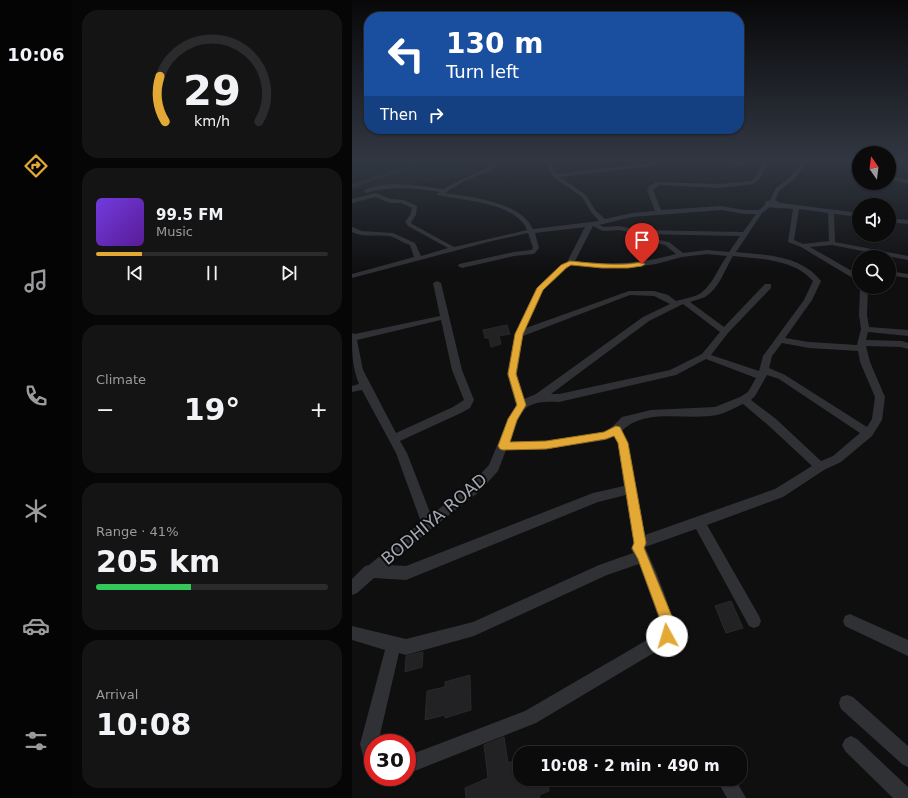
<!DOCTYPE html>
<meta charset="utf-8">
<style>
:root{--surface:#0b0b0c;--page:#141415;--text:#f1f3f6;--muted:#9a9b9d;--line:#2b2b2d;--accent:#e3a934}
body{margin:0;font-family:"DejaVu Sans",sans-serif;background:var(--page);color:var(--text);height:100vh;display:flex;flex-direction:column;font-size:15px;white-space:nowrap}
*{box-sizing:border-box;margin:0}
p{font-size:13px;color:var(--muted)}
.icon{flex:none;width:22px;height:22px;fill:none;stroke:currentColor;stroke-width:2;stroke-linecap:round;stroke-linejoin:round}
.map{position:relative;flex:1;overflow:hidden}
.sheet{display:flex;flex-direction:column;gap:10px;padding:10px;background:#060607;width:280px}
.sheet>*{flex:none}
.guide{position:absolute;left:12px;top:12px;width:380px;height:122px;border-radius:16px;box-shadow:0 1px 3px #0004,0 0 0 1px var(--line);background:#1a4fa0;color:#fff;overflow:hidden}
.needle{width:26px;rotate:346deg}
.buttons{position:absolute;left:500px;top:146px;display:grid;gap:8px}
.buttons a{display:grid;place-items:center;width:44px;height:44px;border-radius:50%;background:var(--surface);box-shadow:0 1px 3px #0004,0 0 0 1px var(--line);font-size:20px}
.speed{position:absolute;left:12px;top:734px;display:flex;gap:8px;font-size:20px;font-weight:700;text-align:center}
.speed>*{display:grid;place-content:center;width:52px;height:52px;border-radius:50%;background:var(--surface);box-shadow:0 1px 3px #0004,0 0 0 1px var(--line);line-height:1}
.speed .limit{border:6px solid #d22;background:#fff;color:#111}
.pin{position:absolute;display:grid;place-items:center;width:34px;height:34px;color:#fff;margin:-41px -17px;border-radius:50% 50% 50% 0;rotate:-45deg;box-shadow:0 0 4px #0007}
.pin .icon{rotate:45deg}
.me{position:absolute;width:44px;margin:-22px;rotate:354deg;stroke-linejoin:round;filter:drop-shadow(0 0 3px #0008)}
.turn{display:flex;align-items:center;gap:14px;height:84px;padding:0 16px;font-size:18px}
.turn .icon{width:52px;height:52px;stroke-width:2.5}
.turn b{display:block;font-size:28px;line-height:34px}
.then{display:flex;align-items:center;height:38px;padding:0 16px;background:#0003;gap:8px;font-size:15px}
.big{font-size:30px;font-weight:700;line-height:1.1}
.sheet .card{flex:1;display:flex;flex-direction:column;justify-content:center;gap:6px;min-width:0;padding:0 14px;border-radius:16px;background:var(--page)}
.sheet .dial{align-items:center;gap:0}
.dial svg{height:104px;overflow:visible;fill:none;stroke:var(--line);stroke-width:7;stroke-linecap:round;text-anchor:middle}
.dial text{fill:var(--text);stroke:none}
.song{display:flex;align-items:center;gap:12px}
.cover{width:48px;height:48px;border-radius:6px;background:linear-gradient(135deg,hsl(260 70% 55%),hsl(270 70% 35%))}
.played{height:4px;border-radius:2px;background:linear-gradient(90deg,var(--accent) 20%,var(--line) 20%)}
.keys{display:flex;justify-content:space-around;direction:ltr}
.heat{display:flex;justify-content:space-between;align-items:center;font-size:22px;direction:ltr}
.charge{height:6px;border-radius:3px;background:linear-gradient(90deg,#34c759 41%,var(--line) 0)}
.trip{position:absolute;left:161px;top:746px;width:234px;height:40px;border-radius:16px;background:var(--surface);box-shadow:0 1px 3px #0004,0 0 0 1px var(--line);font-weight:700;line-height:40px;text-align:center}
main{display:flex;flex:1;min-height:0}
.tab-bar{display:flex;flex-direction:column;width:72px;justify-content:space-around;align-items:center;background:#040405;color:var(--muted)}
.tab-bar .icon{width:28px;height:28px}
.tab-bar .on{color:var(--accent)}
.tab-bar b{font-size:18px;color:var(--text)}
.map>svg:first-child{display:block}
</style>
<main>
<nav class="tab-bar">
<b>10:06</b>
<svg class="icon on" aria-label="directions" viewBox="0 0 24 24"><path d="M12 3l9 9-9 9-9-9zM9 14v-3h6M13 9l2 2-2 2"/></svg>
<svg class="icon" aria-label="music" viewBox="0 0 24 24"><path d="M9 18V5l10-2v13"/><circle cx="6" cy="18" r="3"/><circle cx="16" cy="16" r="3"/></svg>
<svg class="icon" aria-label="phone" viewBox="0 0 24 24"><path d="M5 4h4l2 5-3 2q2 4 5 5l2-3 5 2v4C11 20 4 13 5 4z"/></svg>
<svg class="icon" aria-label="climate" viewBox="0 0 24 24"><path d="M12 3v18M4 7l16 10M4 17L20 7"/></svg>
<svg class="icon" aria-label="car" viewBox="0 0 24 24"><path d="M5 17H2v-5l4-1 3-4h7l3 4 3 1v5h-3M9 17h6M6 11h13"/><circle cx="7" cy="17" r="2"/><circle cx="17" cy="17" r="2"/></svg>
<svg class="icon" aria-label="filters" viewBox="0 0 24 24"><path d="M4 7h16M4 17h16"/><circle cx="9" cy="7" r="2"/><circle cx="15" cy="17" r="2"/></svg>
</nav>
<section class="sheet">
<div class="card dial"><svg viewBox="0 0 100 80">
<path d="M14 69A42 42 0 1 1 86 69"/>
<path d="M14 69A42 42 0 0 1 10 34" stroke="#e3a934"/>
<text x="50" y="56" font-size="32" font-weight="700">29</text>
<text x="50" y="72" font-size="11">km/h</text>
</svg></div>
<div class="card">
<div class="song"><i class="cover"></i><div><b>99.5 FM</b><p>Music</p></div></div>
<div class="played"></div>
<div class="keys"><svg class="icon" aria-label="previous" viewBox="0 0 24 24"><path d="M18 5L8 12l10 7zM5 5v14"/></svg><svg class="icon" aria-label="pause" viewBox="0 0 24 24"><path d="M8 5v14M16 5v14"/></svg><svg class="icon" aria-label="next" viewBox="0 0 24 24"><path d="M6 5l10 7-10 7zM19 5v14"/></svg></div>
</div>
<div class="card"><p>Climate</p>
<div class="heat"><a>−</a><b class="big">19°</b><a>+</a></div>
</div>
<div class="card"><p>Range · 41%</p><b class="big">205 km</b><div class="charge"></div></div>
<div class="card"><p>Arrival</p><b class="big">10:08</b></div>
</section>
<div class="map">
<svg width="556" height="798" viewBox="0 0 556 798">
<rect width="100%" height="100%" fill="#0f0f10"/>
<g fill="#161b17">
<path d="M0,160H137C116,185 49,183 18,187C12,187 6,190 0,191Z"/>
<polygon points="444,160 507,160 507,168"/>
<polygon points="537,160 556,160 556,168 545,176 537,174"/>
</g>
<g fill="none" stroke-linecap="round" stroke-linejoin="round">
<polygon fill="#272d33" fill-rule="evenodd" points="74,160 81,160 0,188 0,184"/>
</g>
<g fill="#222224" stroke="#29292c">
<polygon points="155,325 158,334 147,336 149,344 139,347 137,338 133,338 131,330"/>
<polygon points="379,601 391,628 374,633 363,606"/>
<polygon points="71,652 70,667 53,672 54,656"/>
<polygon points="118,675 119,710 93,718 93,715 73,720 75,691 93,687 93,682"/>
<polygon points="152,737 156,763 168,758 168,779 195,779 197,791 187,795 188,798 114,798 113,788 136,778 132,745"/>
</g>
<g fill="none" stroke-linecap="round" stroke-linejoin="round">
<g fill="#303135" fill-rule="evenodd">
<path d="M149,160H155L136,172L112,181L93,193C120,197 169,202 181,229L247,221L239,212L230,197L201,177L193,160H197L205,174L323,160L394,162L397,164L394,166L332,162L208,177L234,195L243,210L253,219L280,213L303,211L295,190L297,186L304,182L367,184L399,181L403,178L413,160H417L408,179L401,184L367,188L307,185L301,190L309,210L369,206L392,210H407L413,205V202L418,200L424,188L438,177L448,164L433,162L431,160L454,162L455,163L442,179L428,190L423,200L429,203L507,213V217L482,214L483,242L556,256V260L480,245L458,247L507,275V280H504L449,247L436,242L441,209C433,208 424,209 418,207L410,213L384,252C413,255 449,255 469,281L460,300L433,338L457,342L505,345L509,329L507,315L508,287H516L515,315L517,327L556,330V336L516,332L514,340L550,341L556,343V349L549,347L514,346L518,362L533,397L530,420L520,436L489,462L472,470L431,497L355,525L407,616L409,621L407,626L402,628L397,626L344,529L293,547C302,567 328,623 320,642L184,723L55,774V756L173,711L307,633V619L287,564L255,575L122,636L54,655L47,653L26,743H21V774L15,771L8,744L33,650L0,640V626L54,639L121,622L247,565L281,553L279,549L282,543L274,495L246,502L54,580L22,578L5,593L0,595V579L13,566L17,565L69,522L44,453L10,390L0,392V386L7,384C0,366 0,353 0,333L3,334L88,316L81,283L85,281L89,283L110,370L122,400L118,408L109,413L48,441L55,453L79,515L119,484L137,465L156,419L164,405L155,374L163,334L184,289L215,262L233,227L183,233L187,248L183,253L181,254L162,256L110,268L106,266L107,264L162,252L179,250L181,248L176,233L140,241L0,278V274L62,257L58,245C51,243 45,238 38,236C25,234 12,238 0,232V227L10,231L41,233L63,243L69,256L96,248L56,226L53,222L58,215L60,208L49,203H38L23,197L0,203V199L24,193L39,199L52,200L65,206L64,215L59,222L60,224L102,247L175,230C164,202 111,201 86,195L85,194L87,192C62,188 39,186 14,193L11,191C30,179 70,186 92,189C110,178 130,171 149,160ZM447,209L476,213L477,241L451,244L442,240ZM369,210L392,214H404L391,232L286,230L267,226L252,227L247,225L280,217ZM241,226L251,231L267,230L286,234L388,236L377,252L355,250L331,253L317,242L284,235L282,236V238L313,245L324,254C288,264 259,265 223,261ZM355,254L375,256C366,268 361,284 349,293C343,297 331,299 324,301L316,295L302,291H277L174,328L191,290L219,265L250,268H276L304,264L330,257ZM381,256C408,259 442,259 461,281L452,300L411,356L407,371L359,355L376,333L419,288V284H413L372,327L338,302C343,300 349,299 353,297C367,289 373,269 381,256ZM278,295L302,296L318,304L291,317L184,394L172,399L165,374L171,336ZM331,304L368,332L350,354L318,370L207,394H199L297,321ZM89,320L100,370L112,400L101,407L44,433L11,370L5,340ZM430,343L457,348L506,351L508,362L523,397L520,419L515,427L433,375L417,368L420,356ZM354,359L404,378L396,392L388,397L363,407L299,410L270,417L260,427L252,432L195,441L158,442C169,410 170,400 207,402L324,375ZM415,375L427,379L508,433L481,456L469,461L424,419L399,400L403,396ZM391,404L416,425L460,466L423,489L293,535L276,443L270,431C293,407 335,421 365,415C374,413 382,408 391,404ZM262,436L266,443L272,486L241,493L54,566L37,565L80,528L127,492L146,471L154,450L195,449L254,440Z"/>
<polygon points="540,176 556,180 556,184 538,179 538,177"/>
<polygon points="537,218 556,220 556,224 537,222"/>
<polygon points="537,271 556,274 556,278 537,275"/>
<polygon points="498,614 556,640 556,656 493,626 491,621 493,616"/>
<polygon points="495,695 501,697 556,746 556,767 550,764 489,709 487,703 489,697"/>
<polygon points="499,736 505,739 556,787 556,798 541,798 493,751 490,745 493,739"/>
<polygon points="367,779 383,779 394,798 375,798 366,782"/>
</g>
</g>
<linearGradient id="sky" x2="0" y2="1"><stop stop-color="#080809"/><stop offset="0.59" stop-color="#313742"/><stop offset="1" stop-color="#313742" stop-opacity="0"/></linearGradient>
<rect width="556" height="271" fill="url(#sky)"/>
<path fill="#e3a934" stroke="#946e22" d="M218,261C237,263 256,265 275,264C281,264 288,261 293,264L290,266L276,268H250L219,265L214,268L191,290L171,334L164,374L174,405L165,420L158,442L194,441L252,432L264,426L268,427L276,443L294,543L292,548L321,619L322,636L320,641L315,643L310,641L308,636V619L286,559L280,548L282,543L266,443L262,436L254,439L194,449L151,450L148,449L146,446L156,419L165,405L156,374L163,334L185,288L209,265Z"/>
<g text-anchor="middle" stroke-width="4" stroke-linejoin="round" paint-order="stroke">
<g font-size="17" fill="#a1a6b0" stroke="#0a0a0b">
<text transform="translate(82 519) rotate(-40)" y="6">BODHIYA ROAD</text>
</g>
</g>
</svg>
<div class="buttons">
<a><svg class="needle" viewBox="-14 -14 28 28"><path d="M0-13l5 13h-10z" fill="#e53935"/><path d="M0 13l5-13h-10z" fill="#9a9b9d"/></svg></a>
<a><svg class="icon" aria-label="sound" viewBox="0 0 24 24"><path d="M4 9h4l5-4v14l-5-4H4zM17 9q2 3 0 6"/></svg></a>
<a><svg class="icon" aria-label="search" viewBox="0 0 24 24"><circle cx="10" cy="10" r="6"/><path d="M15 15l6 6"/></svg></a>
</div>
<div class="speed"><div class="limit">30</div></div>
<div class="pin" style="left:290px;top:264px;background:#d93025"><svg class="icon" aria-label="arrive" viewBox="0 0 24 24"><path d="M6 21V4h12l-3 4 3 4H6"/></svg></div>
<svg class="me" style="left:315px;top:636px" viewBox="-20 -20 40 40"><circle r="19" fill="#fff"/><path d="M0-13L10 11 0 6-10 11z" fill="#e3a934"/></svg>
<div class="trip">10:08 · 2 min · 490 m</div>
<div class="guide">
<div class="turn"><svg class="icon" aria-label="left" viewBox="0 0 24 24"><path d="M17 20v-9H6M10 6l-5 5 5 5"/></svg><div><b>130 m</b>Turn left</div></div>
<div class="then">Then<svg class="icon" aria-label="right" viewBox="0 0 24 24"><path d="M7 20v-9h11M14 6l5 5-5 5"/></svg></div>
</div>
</div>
</main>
